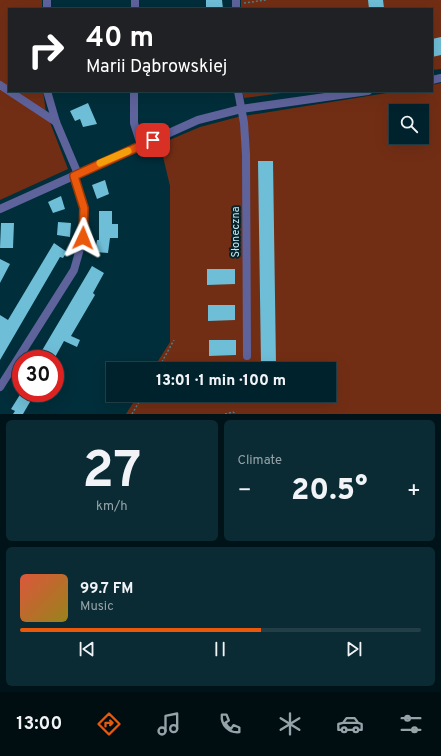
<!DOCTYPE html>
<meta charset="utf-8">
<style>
:root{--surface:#00222c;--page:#0a2a34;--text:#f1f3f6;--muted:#95a4a9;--line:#223f48;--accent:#ea580c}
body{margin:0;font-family:Overpass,sans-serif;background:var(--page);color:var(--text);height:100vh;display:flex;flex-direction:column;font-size:15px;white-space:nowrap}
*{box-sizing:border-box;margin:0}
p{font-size:13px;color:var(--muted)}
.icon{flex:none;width:22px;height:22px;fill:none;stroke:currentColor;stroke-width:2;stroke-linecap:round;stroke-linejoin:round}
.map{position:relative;height:414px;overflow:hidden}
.sheet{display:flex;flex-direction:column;gap:6px;padding:6px;background:#001318;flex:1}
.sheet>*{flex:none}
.top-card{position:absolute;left:8px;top:8px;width:425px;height:84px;border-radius:0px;box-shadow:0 4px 16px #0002,0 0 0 1px var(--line);background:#202124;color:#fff;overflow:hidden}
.tools{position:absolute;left:389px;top:104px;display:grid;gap:8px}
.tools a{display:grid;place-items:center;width:40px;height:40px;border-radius:0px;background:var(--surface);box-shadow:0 4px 16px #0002,0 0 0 1px var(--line);font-size:20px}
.speed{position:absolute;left:12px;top:350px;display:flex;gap:8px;font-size:20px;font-weight:700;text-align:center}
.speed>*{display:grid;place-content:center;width:52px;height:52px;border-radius:50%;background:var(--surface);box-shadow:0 4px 16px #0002,0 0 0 1px var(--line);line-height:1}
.speed .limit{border:6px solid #d22;background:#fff;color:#111}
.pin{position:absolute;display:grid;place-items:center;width:34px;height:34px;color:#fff;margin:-17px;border-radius:8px;box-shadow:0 2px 6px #0006}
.me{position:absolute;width:44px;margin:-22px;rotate:2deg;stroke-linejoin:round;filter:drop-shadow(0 0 3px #0008)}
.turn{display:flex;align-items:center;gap:14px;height:84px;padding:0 12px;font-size:18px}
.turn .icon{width:52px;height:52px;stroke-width:2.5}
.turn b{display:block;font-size:28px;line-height:34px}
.big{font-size:30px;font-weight:800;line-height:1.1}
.sheet .tile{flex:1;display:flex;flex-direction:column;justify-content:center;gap:6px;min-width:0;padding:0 14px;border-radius:6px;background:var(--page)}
.sheet .dial{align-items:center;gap:0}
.dial b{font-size:52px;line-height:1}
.song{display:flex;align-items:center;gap:12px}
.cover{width:48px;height:48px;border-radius:6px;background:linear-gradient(135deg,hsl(10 70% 55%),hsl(50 70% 35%))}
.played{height:4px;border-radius:2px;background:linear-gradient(90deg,var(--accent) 60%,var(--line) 60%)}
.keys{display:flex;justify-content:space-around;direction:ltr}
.heat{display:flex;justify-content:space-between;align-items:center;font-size:22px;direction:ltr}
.sheet .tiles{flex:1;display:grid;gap:6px;grid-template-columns:1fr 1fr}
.tile:last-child{grid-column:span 2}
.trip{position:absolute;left:106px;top:362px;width:230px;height:40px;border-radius:0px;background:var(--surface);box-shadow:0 4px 16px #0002,0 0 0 1px var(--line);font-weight:800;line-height:40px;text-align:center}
.tabs{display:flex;height:64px;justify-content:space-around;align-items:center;background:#000e12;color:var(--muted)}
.tabs .icon{width:28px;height:28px}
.tabs .selected{color:var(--accent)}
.tabs b{font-size:18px;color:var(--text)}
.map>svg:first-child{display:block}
</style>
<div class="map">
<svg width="441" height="414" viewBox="0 0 441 414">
<rect width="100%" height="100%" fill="#002e3a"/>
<g fill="#722e15" fill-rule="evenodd">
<polygon points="0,0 42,0 42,9 9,9 9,91 43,91 46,112 68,169 0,200"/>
<polygon points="241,0 441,0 441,69 432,70 432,9 241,9"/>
<path d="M441,83V414H126L138,395H329V369H153L170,342V186L160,144L200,127L238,117L399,91H432V85ZM396,111H422V137H396Z"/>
<polygon points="242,91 297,91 244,98"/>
</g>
<g fill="#6fbed7">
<polygon points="206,0 222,0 223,9 206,9"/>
<polygon points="368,0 383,0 384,8 369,9"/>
<polygon points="441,37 441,55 432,57 432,39"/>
<polygon points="88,103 97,124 83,127 80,119 75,121 70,111"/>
<polygon points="258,161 273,161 276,365 263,365 263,363 261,363"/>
<polygon points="105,180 109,194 97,199 92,185"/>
<polygon points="61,196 65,209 53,213 48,202"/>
<polygon points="99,211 112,211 112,224 118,224 118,238 110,238 108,253 95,252 97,240 99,240"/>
<polygon points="58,222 71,223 70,237 57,235"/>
<polygon points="1,223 14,223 13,248 0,248"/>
<polygon points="54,243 67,252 63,258 60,257 0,360 0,315 8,320"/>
<polygon points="0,259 10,264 0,283"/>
<polygon points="92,266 104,273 93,293 95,295 71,336 80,340 77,347 64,341 54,359 37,359"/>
<polygon points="207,269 235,269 235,284 207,285"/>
<polygon points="208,305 235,305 235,320 208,321"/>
<polygon points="209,340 236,340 236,355 209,356"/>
<polygon points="21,393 30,393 34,395 23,414 13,414 15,411 11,409"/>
</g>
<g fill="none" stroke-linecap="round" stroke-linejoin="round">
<g stroke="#527d89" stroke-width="1.5" stroke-dasharray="2 2" stroke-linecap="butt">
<polyline points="244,3 266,0"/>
<polyline points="158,369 174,340"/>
<polyline points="132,414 143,395"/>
<polyline points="225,414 233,412 236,414"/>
</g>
<g stroke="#5f639c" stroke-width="8">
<polyline points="236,0 236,9"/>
<polyline points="47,9 47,0"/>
<polyline points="135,9 135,0"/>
<polyline points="432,80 441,78"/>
<polyline points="0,85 56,122"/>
<polyline points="47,91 56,122 78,174"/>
<polyline points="134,91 134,123 141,145"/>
<polyline points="238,91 244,123 246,155 247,356"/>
<polyline points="0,209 198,120 241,109 368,91"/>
<polyline points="0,387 74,270 83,238 84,208 74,176"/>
</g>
</g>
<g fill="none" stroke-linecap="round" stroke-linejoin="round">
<g stroke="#983908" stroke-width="10">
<polyline id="route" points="83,238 84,208 74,176 153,140"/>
</g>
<use href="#route" stroke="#ea580c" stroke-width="7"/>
<polyline stroke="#f59e0b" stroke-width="7" points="100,163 128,151"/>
</g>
<g text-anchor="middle" stroke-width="4" stroke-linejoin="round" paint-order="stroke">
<g font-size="11" fill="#c0e6f2" stroke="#09232a">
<text transform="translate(235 232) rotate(-90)" y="4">Słoneczna</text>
</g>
</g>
</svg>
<div class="tools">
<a><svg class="icon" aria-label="search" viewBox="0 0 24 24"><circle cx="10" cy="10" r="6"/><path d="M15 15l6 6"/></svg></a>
</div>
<div class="speed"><div class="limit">30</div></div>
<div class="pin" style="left:153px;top:140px;background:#d93025"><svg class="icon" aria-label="arrive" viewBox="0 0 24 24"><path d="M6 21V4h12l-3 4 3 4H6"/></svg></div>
<svg class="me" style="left:83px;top:238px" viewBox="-20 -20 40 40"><path d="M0-17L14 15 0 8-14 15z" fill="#ea580c" stroke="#fff" stroke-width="4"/></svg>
<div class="trip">13:01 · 1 min · 100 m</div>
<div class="top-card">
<div class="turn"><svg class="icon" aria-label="right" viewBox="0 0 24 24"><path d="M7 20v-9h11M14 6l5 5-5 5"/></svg><div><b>40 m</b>Marii Dąbrowskiej</div></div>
</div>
</div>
<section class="sheet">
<div class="tiles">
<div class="tile dial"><b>27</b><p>km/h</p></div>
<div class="tile"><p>Climate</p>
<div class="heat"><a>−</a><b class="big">20.5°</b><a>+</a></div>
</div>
<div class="tile">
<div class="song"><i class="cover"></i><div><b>99.7 FM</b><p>Music</p></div></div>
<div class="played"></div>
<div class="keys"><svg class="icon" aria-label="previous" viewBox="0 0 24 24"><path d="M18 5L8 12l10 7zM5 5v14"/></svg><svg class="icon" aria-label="pause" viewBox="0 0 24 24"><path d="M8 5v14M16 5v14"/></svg><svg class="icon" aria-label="next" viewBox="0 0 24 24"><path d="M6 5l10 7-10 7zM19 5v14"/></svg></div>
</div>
</div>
</section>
<nav class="tabs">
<b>13:00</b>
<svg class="icon selected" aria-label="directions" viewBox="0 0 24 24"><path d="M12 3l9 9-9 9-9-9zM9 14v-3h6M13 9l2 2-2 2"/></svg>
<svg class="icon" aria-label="music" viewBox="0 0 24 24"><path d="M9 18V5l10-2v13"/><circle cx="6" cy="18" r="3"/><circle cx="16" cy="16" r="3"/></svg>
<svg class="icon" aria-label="phone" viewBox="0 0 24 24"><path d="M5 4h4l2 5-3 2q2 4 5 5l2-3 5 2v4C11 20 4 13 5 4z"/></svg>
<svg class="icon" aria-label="climate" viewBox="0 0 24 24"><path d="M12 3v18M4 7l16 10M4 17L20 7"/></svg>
<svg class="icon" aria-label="car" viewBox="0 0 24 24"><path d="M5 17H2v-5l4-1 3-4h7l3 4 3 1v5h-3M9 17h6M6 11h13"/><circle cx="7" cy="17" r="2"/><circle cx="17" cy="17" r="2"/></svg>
<svg class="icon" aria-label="filters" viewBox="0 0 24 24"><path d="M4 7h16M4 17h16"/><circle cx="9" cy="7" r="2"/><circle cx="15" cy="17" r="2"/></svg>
</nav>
